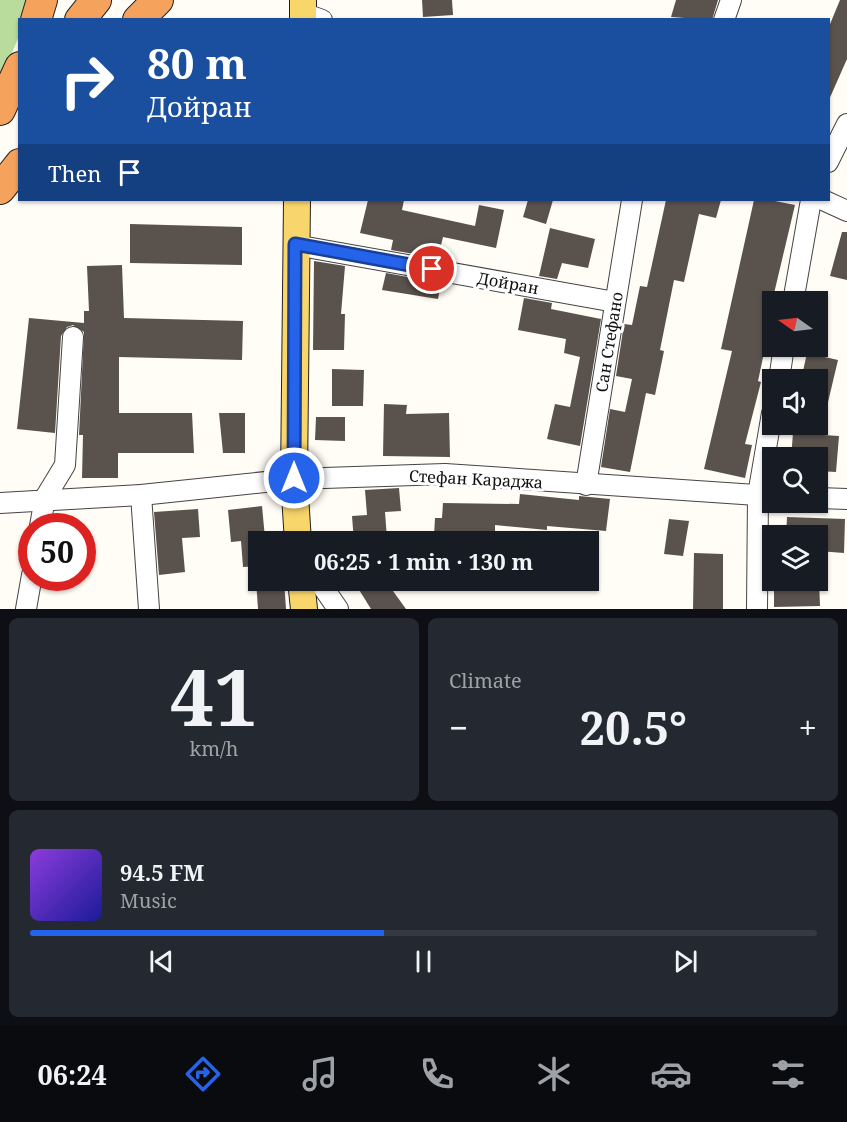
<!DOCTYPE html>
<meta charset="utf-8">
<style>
:root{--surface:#171b24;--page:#242831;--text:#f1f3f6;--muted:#9ea1a6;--line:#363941;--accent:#2563eb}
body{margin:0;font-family:"Noto Serif",serif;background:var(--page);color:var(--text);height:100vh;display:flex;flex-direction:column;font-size:22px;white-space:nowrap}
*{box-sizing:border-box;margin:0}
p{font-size:20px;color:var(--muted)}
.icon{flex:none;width:33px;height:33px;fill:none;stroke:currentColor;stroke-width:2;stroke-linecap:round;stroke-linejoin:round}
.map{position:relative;height:609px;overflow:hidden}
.side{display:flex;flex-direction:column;gap:9px;padding:9px;background:#0d0f14;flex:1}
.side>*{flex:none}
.guide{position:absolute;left:18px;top:18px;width:812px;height:183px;border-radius:0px;box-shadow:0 2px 4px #0004;background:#1a4fa0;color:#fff;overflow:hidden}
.needle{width:39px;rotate:284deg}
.fabs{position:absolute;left:762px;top:291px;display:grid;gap:12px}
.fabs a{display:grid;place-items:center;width:66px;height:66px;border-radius:0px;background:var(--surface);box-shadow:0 2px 4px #0004;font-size:30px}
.speed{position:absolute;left:18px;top:513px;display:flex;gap:12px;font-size:30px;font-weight:700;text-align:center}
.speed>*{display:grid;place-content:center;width:78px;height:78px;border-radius:50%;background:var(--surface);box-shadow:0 2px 4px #0004;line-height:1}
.speed .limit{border:9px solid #d22;background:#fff;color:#111}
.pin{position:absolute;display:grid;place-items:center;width:51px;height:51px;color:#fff;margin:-26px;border:3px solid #fff;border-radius:50%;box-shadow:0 2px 6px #0007}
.me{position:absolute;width:66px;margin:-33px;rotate:0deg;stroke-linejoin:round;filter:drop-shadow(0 0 4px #0008)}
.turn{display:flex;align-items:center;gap:21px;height:126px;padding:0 30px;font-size:27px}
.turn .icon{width:78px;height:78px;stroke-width:2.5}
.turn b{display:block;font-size:42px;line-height:51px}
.then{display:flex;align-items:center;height:57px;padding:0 30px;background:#0003;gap:12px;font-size:22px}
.big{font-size:45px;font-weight:700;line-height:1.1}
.side .tile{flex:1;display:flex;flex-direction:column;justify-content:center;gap:9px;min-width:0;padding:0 21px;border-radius:9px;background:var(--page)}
.side .dial{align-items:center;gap:0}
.dial b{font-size:78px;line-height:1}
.song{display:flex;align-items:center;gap:18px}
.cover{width:72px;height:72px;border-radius:9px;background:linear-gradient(135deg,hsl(270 70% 55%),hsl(240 70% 35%))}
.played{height:6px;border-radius:3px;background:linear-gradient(90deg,var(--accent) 45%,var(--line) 45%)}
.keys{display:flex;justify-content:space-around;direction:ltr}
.heat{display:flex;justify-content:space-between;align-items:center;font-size:33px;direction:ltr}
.side .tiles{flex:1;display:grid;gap:9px;grid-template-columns:1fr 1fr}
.tile:last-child{grid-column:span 2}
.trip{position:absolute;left:248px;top:531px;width:351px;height:60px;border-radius:0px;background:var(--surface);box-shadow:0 2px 4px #0004;font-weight:700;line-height:60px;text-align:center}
.dock{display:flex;height:96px;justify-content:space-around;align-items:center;background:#090b0e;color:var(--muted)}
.dock .icon{width:42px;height:42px}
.dock .current{color:var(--accent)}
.dock b{font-size:27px;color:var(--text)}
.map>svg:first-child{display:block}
</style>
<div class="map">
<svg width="847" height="609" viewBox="0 0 847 609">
<rect width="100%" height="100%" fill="#fffdf5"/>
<polygon fill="#b9dc9c" points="0,0 30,0 25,19 20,20 19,36 0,82"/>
<g fill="#5a524d">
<polygon points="422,0 452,0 453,15 423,17"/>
<polygon points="676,0 718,0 712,20 671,17"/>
<polygon points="840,0 847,0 847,59 828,102 828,29"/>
<polygon points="368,200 404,200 402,210 475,226 479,205 504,210 496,248 443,237 438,258 391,250 393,240 360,233"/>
<polygon points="528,200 553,200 546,224 523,217"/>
<polygon points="666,200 721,200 716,218 699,214 684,282 674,280 660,350 664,351 655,395 646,393 630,472 601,467 610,409 625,412 632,379 616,376 624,324 632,325 640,286 647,287"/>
<polygon points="754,200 770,200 795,205 772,302 772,315 758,381 761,382 745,444 752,445 745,478 704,469 732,351 721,349"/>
<polygon points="130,224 242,227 242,265 130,263"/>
<polygon points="550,228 595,239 588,268 562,263 557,279 539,276"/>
<polygon points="842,232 847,232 847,280 830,276"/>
<polygon points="314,261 345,266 341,314 345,314 344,350 313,350"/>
<polygon points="122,265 124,318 243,321 242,360 119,357 119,413 192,413 194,453 118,453 118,478 82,478 83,435 79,435 84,332 73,325 67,327 61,336 55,433 17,429 29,318 84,323 84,311 89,311 87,266"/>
<polygon points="386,273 441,283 438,299 382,290"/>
<polygon points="524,298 552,303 551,309 601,319 580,446 547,439 555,404 570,407 580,357 564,353 566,339 518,330"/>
<polygon points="807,353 838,360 824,419 818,418 818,380 801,380"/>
<polygon points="332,369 364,370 363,406 332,406"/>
<polygon points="384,404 407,405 406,414 449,413 450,457 383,456"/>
<polygon points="219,413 245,413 245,453 223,453"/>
<polygon points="316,417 345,417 345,441 315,440"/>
<polygon points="793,433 839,436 836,472 818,471 818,458 791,458"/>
<polygon points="399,488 401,511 385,512 387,539 354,542 352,516 367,515 365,490"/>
<polygon points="520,494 579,500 579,496 610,499 606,531 547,526 547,530 495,525 495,537 434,536 435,518 442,518 443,503 519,504"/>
<polygon points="262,506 265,538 258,539 258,566 243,567 241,541 231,542 228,510"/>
<polygon points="198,509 200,537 182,538 185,572 159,575 154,512"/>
<polygon points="787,517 845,519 844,553 818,551 818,536 786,536"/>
<polygon points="669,519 689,521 683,556 664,554"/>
<polygon points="694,553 723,554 723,609 693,609"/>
<polygon points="256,580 284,580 286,609 258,609"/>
<polygon points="353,580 385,580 406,609 371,609"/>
<polygon points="774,580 819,580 820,606 774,607"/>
</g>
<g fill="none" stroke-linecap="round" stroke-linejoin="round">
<g stroke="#444" stroke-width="22">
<g id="minor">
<polyline points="303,13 322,20"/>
<polyline points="724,20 731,0"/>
<polyline points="828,162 847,124"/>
<polyline points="823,200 847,211"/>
<polyline points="295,245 615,302"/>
<polyline points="793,302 811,200"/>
<polyline points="779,380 784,346"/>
<polyline points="586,485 632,200"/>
<polyline points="141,495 149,609"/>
<polyline points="818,498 847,499"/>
<polyline points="0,503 141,495 294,479 445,474 772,496"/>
<polyline points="40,526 45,498 65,465 73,337"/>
<polyline points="318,580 338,609"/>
<polyline points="26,609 32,575"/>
<polyline points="757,609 758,495 772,413"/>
</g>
</g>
<g stroke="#222" stroke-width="28">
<g id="major">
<polyline points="303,20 303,0"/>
<polyline points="297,200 294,479 298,542"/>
<polyline points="301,580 304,609"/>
</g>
</g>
<g stroke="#222" stroke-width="32">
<g id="highway">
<polyline points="36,20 42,0"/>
<polyline points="80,20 96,0"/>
<polyline points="138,20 158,0"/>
<polyline points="0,110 20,67"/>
<polyline points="0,189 20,164"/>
</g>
</g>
<use href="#minor" stroke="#fff" stroke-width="20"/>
<use href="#major" stroke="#f9d66b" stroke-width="26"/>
<use href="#highway" stroke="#f5a25d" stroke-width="30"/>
</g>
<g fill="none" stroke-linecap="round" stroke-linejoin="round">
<g stroke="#184099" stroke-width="15">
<polyline id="route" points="294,478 295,244 432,269"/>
</g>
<use href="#route" stroke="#2563eb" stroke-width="10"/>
</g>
<g text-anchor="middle" stroke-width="6" stroke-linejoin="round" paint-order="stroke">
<g font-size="16" fill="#111" stroke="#fff">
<text transform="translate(508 283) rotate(10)" y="6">Дойран</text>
<text transform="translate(609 342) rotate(-81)" y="6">Сан Стефано</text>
<text transform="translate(476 479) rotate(3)" y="6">Стефан Караджа</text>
</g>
</g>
</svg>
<div class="fabs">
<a><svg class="needle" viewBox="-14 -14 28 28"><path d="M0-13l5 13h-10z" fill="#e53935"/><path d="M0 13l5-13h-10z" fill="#9ea1a6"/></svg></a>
<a><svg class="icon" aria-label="sound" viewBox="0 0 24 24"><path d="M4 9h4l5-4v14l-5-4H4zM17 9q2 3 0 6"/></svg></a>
<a><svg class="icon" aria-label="search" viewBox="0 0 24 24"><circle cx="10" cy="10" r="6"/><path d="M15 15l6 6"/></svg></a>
<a><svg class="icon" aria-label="layers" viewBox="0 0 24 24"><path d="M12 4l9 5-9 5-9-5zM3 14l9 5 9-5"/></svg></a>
</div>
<div class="speed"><div class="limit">50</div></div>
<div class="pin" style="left:432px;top:269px;background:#d93025"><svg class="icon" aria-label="arrive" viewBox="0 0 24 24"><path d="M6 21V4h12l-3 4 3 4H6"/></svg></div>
<svg class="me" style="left:294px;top:478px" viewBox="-20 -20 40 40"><circle r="17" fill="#2563eb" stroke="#fff" stroke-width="3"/><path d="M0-11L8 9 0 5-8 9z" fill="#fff"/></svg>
<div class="trip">06:25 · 1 min · 130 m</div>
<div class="guide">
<div class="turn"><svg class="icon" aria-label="right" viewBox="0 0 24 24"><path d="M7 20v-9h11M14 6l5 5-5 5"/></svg><div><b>80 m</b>Дойран</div></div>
<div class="then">Then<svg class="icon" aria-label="arrive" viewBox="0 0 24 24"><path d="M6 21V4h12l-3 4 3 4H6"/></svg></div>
</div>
</div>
<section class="side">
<div class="tiles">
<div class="tile dial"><b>41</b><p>km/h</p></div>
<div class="tile"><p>Climate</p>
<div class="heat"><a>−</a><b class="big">20.5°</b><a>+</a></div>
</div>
<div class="tile">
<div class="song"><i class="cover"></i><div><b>94.5 FM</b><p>Music</p></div></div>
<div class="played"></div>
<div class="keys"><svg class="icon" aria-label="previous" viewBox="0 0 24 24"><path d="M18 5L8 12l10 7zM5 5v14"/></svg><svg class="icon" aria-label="pause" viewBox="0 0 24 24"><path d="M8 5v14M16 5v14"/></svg><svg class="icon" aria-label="next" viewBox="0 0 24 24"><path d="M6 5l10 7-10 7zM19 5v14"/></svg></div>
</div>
</div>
</section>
<nav class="dock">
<b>06:24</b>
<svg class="icon current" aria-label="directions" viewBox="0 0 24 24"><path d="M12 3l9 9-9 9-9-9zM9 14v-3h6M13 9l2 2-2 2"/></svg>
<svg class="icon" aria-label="music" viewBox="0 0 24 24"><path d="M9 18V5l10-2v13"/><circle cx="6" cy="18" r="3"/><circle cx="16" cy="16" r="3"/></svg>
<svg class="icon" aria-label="phone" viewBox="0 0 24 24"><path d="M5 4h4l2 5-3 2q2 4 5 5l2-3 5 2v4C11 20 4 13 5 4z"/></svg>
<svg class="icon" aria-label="climate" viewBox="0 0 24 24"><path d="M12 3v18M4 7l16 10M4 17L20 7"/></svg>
<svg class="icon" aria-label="car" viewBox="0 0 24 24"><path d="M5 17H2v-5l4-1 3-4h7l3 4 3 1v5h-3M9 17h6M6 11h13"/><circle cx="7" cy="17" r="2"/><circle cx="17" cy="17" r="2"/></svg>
<svg class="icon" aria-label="filters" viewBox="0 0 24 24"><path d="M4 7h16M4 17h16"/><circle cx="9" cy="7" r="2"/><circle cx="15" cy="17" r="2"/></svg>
</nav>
